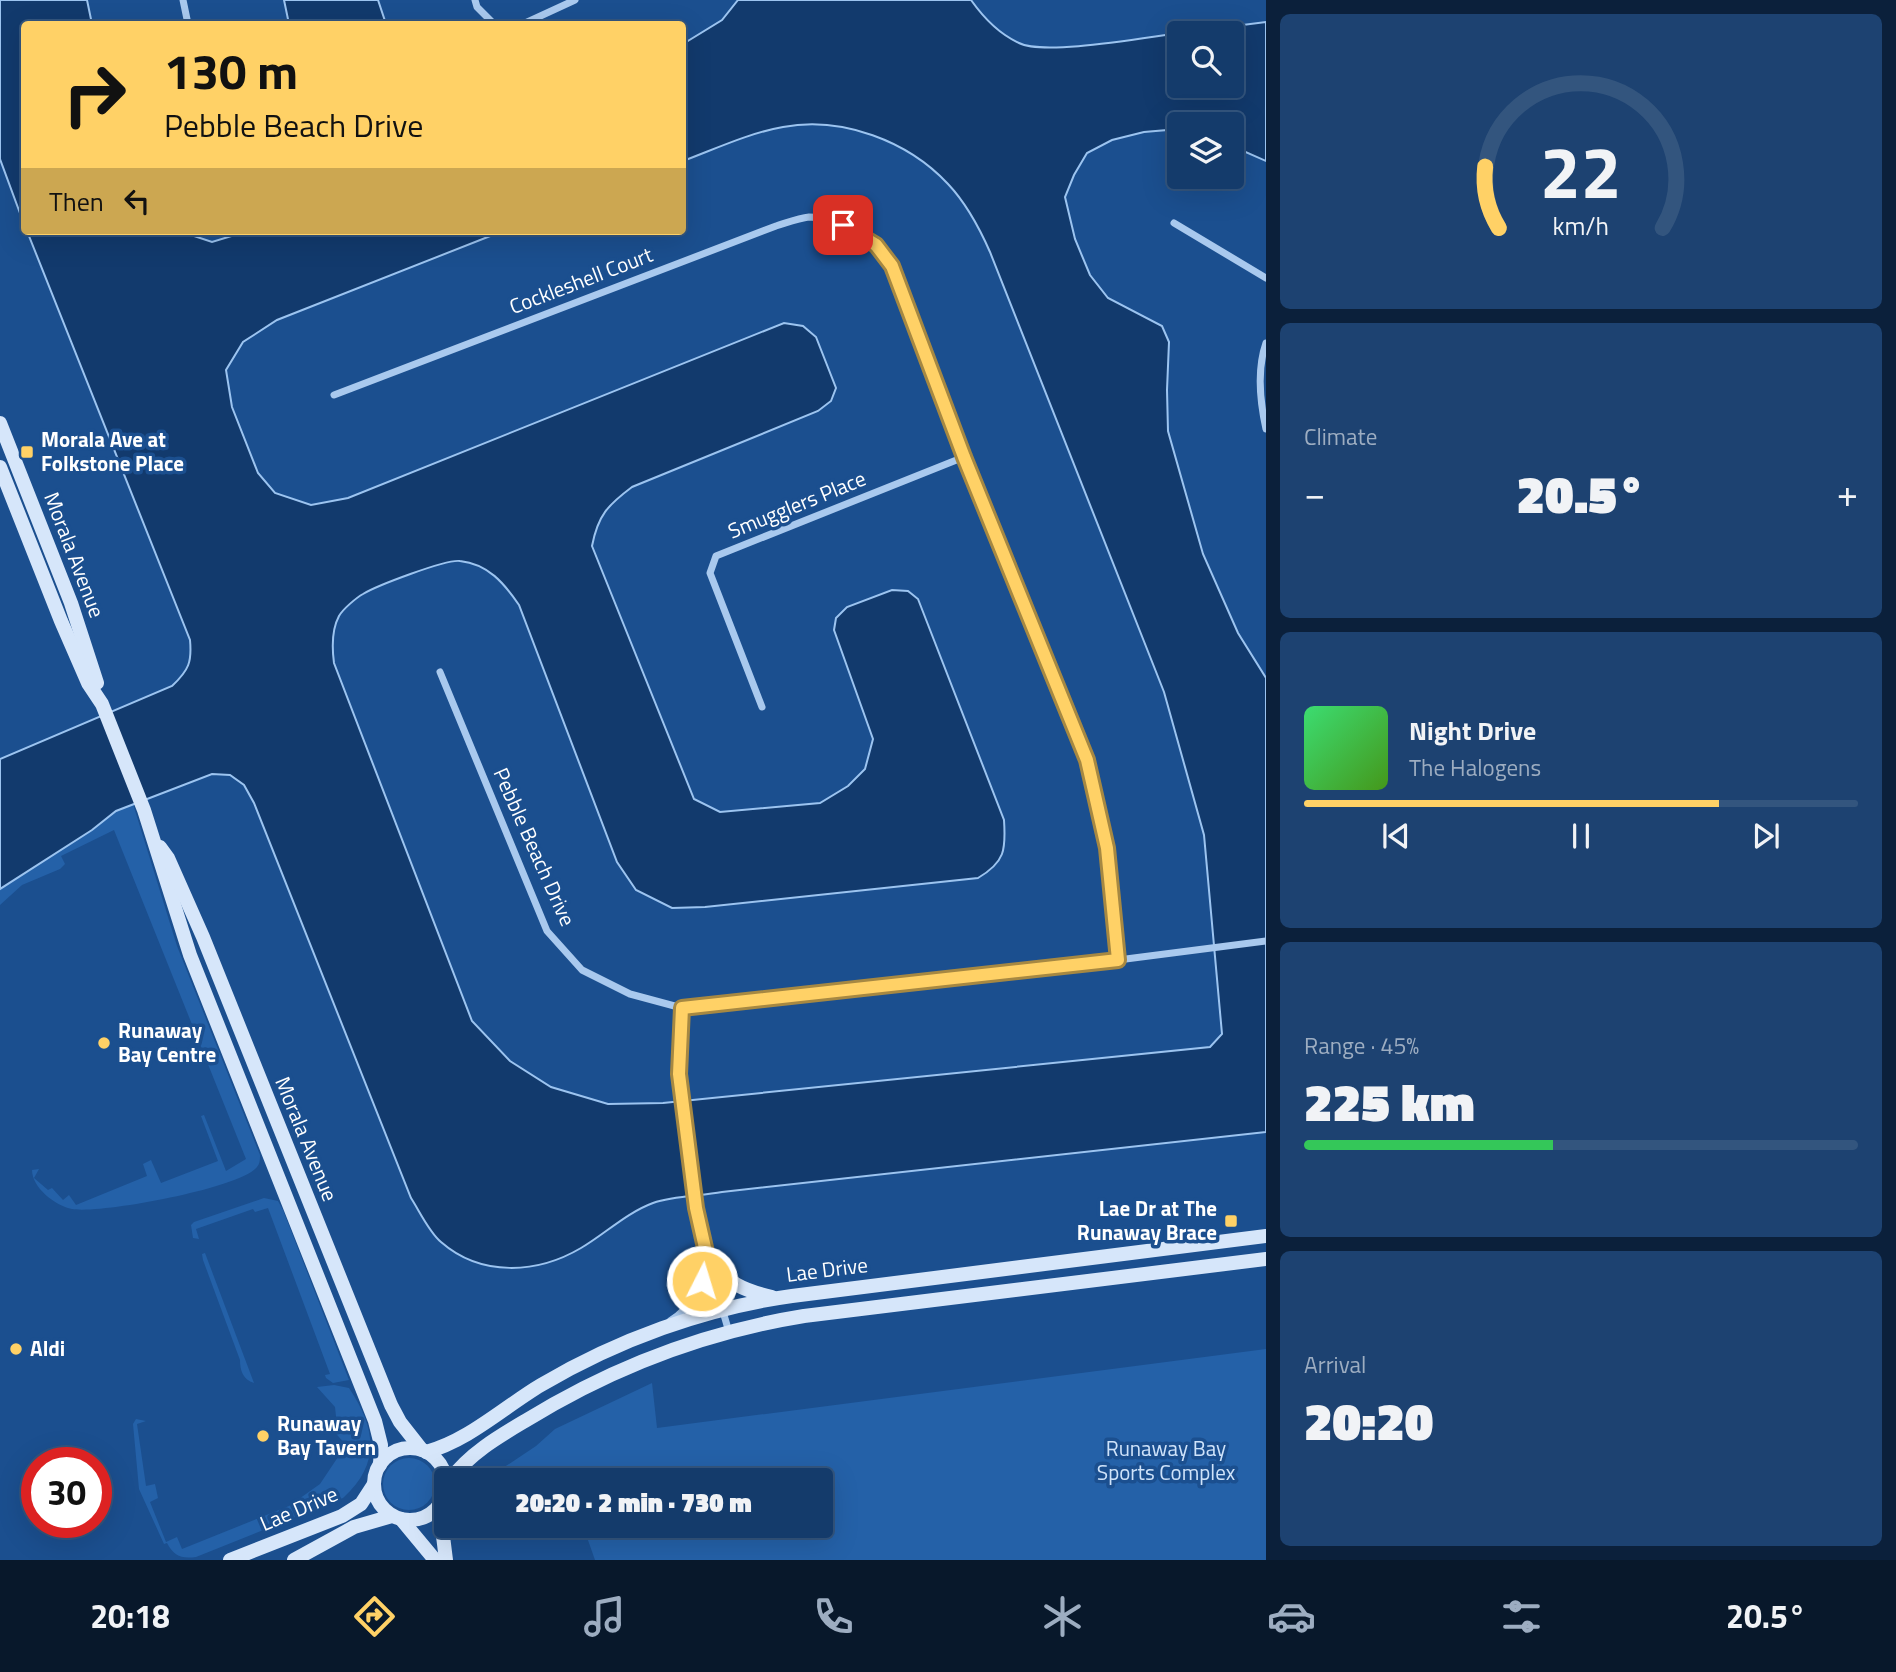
<!DOCTYPE html>
<meta charset="utf-8">
<style>
:root{--surface:#143b6b;--page:#1d4271;--text:#f1f3f6;--muted:#9dadc1;--line:#33557e;--accent:#ffd166}
body{margin:0;font-family:"Titillium Web",sans-serif;background:var(--page);color:var(--text);height:100vh;display:flex;flex-direction:column;font-size:26px;white-space:nowrap}
*{box-sizing:border-box;margin:0}
p{font-size:23px;color:var(--muted)}
.icon{flex:none;width:38px;height:38px;fill:none;stroke:currentColor;stroke-width:2;stroke-linecap:round;stroke-linejoin:round}
.map{position:relative;flex:1;overflow:hidden}
.details{display:flex;flex-direction:column;gap:14px;padding:14px;background:#0b203b;width:630px}
.details>*{flex:none}
.banner{position:absolute;left:21px;top:21px;width:665px;height:214px;border-radius:7px;box-shadow:0 7px 28px #0002,0 0 0 2px var(--line);background:#ffd166;color:#111;overflow:hidden}
.fabs{position:absolute;left:1167px;top:21px;display:grid;gap:14px}
.fabs a{display:grid;place-items:center;width:77px;height:77px;border-radius:7px;background:var(--surface);box-shadow:0 7px 28px #0002,0 0 0 2px var(--line);font-size:35px}
.speed{position:absolute;left:21px;top:1447px;display:flex;gap:14px;font-size:35px;font-weight:700;text-align:center}
.speed>*{display:grid;place-content:center;width:91px;height:91px;border-radius:50%;background:var(--surface);box-shadow:0 7px 28px #0002,0 0 0 2px var(--line);line-height:1}
.speed .limit{border:10px solid #d22;background:#fff;color:#111}
.pin{position:absolute;display:grid;place-items:center;width:60px;height:60px;color:#fff;margin:-30px;border-radius:14px;box-shadow:0 4px 10px #0006}
.me{position:absolute;width:77px;margin:-38px;rotate:5deg;stroke-linejoin:round;filter:drop-shadow(0 0 5px #0008)}
.turn{display:flex;align-items:center;gap:24px;height:147px;padding:0 28px;font-size:32px}
.turn .icon{width:91px;height:91px;stroke-width:2.5}
.turn b{display:block;font-size:49px;line-height:60px}
.then{display:flex;align-items:center;height:66px;padding:0 28px;background:#0003;gap:14px;font-size:26px}
.big{font-size:52px;font-weight:800;line-height:1.1}
.details .tile{flex:1;display:flex;flex-direction:column;justify-content:center;gap:10px;min-width:0;padding:0 24px;border-radius:10px;background:var(--page)}
.details .dial{align-items:center;gap:0}
.dial svg{height:182px;overflow:visible;fill:none;stroke:var(--line);stroke-width:7;stroke-linecap:round;text-anchor:middle}
.dial text{fill:var(--text);stroke:none}
.song{display:flex;align-items:center;gap:21px}
.cover{width:84px;height:84px;border-radius:10px;background:linear-gradient(135deg,hsl(140 70% 55%),hsl(100 70% 35%))}
.played{height:7px;border-radius:4px;background:linear-gradient(90deg,var(--accent) 75%,var(--line) 75%)}
.keys{display:flex;justify-content:space-around;direction:ltr}
.heat{display:flex;justify-content:space-between;align-items:center;font-size:38px;direction:ltr}
.charge{height:10px;border-radius:5px;background:linear-gradient(90deg,#34c759 45%,var(--line) 0)}
.trip{position:absolute;left:434px;top:1468px;width:399px;height:70px;border-radius:7px;background:var(--surface);box-shadow:0 7px 28px #0002,0 0 0 2px var(--line);font-weight:800;line-height:70px;text-align:center}
.menu{display:flex;height:112px;justify-content:space-around;align-items:center;background:#08182b;color:var(--muted)}
.menu .icon{width:49px;height:49px}
.menu .current{color:var(--accent)}
.menu b{font-size:32px;color:var(--text)}
main{display:flex;flex:1;min-height:0}
.map>svg:first-child{display:block}
</style>
<main>
<div class="map">
<svg width="1266" height="1560" viewBox="0 0 1266 1560">
<rect width="100%" height="100%" fill="#1b4f8f"/>
<g fill="#2461a8">
<path d="M133,804L177,946L260,1155C260,1160 260,1165 255,1169C234,1189 101,1214 72,1209C56,1206 32,1188 32,1170L39,1169L34,1178L48,1190L52,1188L63,1200L69,1195L76,1205L147,1176L143,1164L151,1160L161,1183L218,1161L201,1116L204,1115L226,1171L246,1159L114,830L61,856L65,864L60,869L22,885L0,905V889L92,830L116,811Z"/>
<polygon points="264,1198 278,1201 283,1210 349,1380 333,1383 326,1378 325,1375 330,1374 268,1208 255,1212 253,1209 196,1229 199,1239 193,1238 191,1225 194,1222"/>
<path d="M205,1253L254,1383C243,1380 240,1370 240,1360L203,1260L202,1254Z"/>
<polygon points="1266,1349 1266,1560 595,1560 583,1526 821,1526 821,1480 485,1480 536,1446 555,1429 652,1383 657,1428"/>
<path d="M334,1385L349,1388C376,1428 381,1464 343,1498L196,1557C181,1559 174,1556 167,1543L164,1544L139,1489L133,1424L136,1419L146,1421L137,1424L146,1486L155,1484L158,1498L150,1502L166,1542L177,1537L182,1549L289,1506L320,1484L346,1445L331,1428L337,1426L335,1407L317,1387Z"/>
<circle cx="409" cy="1484" r="26"/>
</g>
<g fill="#123a6d" stroke="#9cc4f0" stroke-width="2">
<polygon points="0,0 87,0 92,24 24,24 24,224 0,159"/>
<polygon points="284,0 378,0 386,24 289,24"/>
<path d="M738,0H971C983,17 999,34 1019,43C1044,56 1147,37 1180,33V86H1232V33H1180L1266,22V161L1232,146V124H1180L1179,129L1144,132L1112,140L1087,153L1074,175L1065,197L1075,239L1090,275L1108,298L1162,326L1169,342L1167,390L1168,431L1203,554L1238,633L1266,678V1132L722,1192C700,1196 674,1196 653,1203C626,1213 605,1234 581,1248C537,1274 481,1277 441,1242C429,1232 420,1212 411,1198L254,803L244,785L230,775L212,774L116,811L92,830L0,889V759L172,686C189,670 192,662 190,640L27,231H179L212,242L248,231H503L277,320L243,342L226,370L232,407L258,473L275,493L311,505L348,498L784,323L803,326L816,337L836,388L831,401L818,411L632,487C608,505 598,515 592,546L694,799L720,812L820,803L848,786L865,769L873,739L834,630L836,618L847,607L892,590L908,591L918,599L1004,820C1006,850 1005,862 978,878L705,907L672,908L636,890L617,862L519,605C504,583 488,564 460,561C446,559 376,586 363,594C356,598 343,609 339,616C331,631 332,648 334,663L472,1021L510,1061L551,1087L608,1104L663,1103L1210,1047L1222,1034L1204,835L1164,692L990,252C979,227 967,204 948,184C908,141 842,116 783,127C749,133 715,149 683,161V44L722,20Z"/>
</g>
<g fill="none" stroke-linecap="round" stroke-linejoin="round">
<g stroke="#a9c9ee" stroke-width="7">
<polyline points="183,0 188,24"/>
<polyline points="475,0 477,7 494,24"/>
<polyline points="523,24 575,0"/>
<polyline points="1174,223 1266,278"/>
<path d="M1266,343C1257,369 1260,402 1266,429"/>
<path d="M334,395L776,226C786,223 799,218 809,217C842,217 873,242 892,266L964,457L1087,760L1107,848L1118,960"/>
<polyline points="440,672 547,931 582,970 630,994 682,1008 1118,960 1266,941"/>
<polyline points="762,707 710,573 716,556 964,457"/>
<polyline points="682,1008 679,1074 696,1208 708,1261 729,1332"/>
<path d="M670,1321C693,1306 700,1288 707,1262"/>
</g>
<g stroke="#d6e6fa" stroke-width="14">
<polyline points="0,423 71,603 97,683"/>
<polyline points="0,467 61,621 88,683 102,704 144,810 190,955 375,1421 381,1445 380,1465"/>
<polyline points="160,847 168,858 203,937 391,1405 400,1422 422,1450"/>
<path d="M708,1261C730,1283 741,1290 772,1297"/>
<circle cx="410" cy="1484" r="36"/>
<path d="M426,1452C468,1441 504,1407 541,1385C617,1340 705,1308 792,1296L1266,1236"/>
<path d="M450,1480C469,1454 498,1437 525,1421C611,1368 705,1332 804,1316L1266,1259"/>
<polyline points="443,1499 443,1536 446,1560"/>
<polyline points="401,1519 435,1560"/>
<polyline points="230,1560 342,1516 361,1504 374,1484"/>
<polyline points="294,1560 354,1527 392,1516"/>
</g>
</g>
<g fill="none" stroke-linecap="round" stroke-linejoin="round">
<g stroke="#a68842" stroke-width="18">
<polyline id="route" points="702,1281 708,1261 696,1208 679,1074 682,1008 1118,960 1107,848 1087,760 964,457 892,266 876,245 843,225"/>
</g>
<use href="#route" stroke="#ffd166" stroke-width="12"/>
</g>
<g fill="#ffd166" stroke="#1b4f8f" stroke-width="2.5">
<rect x="20" y="445" width="14" height="14" rx="3.5"/>
<circle cx="104" cy="1043" r="7"/>
<rect x="1224" y="1214" width="14" height="14" rx="3.5"/>
<circle cx="16" cy="1349" r="7"/>
<circle cx="263" cy="1436" r="7"/>
</g>
<g text-anchor="middle" stroke-width="7" stroke-linejoin="round" paint-order="stroke">
<g font-size="21" fill="#fff" stroke="#1b4f8f">
<text transform="translate(581 281) rotate(-21)" y="7">Cockleshell Court</text>
<text transform="translate(797 505) rotate(-22)" y="7">Smugglers Place</text>
<text transform="translate(74 555) rotate(69)" y="7">Morala Avenue</text>
<text transform="translate(534 847) rotate(66)" y="7">Pebble Beach Drive</text>
<text transform="translate(306 1139) rotate(68)" y="7">Morala Avenue</text>
<text transform="translate(827 1270) rotate(-7)" y="7">Lae Drive</text>
<text transform="translate(299 1509) rotate(-23)" y="7">Lae Drive</text>
</g>
<g font-size="21" font-weight="bold" fill="#fff" stroke="#1b4f8f" text-anchor="start">
<text x="41" y="447">Morala Ave at<tspan x="41" dy="24">Folkstone Place</tspan></text>
<text x="118" y="1038">Runaway<tspan x="118" dy="24">Bay Centre</tspan></text>
<text x="1217" y="1216" text-anchor="end">Lae Dr at The<tspan x="1217" dy="24">Runaway Brace</tspan></text>
<text x="30" y="1356">Aldi</text>
<text x="277" y="1431">Runaway<tspan x="277" dy="24">Bay Tavern</tspan></text>
</g>
<g font-size="21" fill="#cfe3fa" stroke="#1b4f8f">
<text x="1166" y="1456">Runaway Bay<tspan x="1166" dy="24">Sports Complex</tspan></text>
</g>
</g>
</svg>
<div class="fabs">
<a><svg class="icon" aria-label="search" viewBox="0 0 24 24"><circle cx="10" cy="10" r="6"/><path d="M15 15l6 6"/></svg></a>
<a><svg class="icon" aria-label="layers" viewBox="0 0 24 24"><path d="M12 4l9 5-9 5-9-5zM3 14l9 5 9-5"/></svg></a>
</div>
<div class="speed"><div class="limit">30</div></div>
<div class="pin" style="left:843px;top:225px;background:#d93025"><svg class="icon" aria-label="arrive" viewBox="0 0 24 24"><path d="M6 21V4h12l-3 4 3 4H6"/></svg></div>
<svg class="me" style="left:702px;top:1281px" viewBox="-20 -20 40 40"><circle r="17" fill="#ffd166" stroke="#fff" stroke-width="3"/><path d="M0-11L8 9 0 5-8 9z" fill="#fff"/></svg>
<div class="trip">20:20 · 2 min · 730 m</div>
<div class="banner">
<div class="turn"><svg class="icon" aria-label="right" viewBox="0 0 24 24"><path d="M7 20v-9h11M14 6l5 5-5 5"/></svg><div><b>130 m</b>Pebble Beach Drive</div></div>
<div class="then">Then<svg class="icon" aria-label="left" viewBox="0 0 24 24"><path d="M17 20v-9H6M10 6l-5 5 5 5"/></svg></div>
</div>
</div>
<section class="details">
<div class="tile dial"><svg viewBox="0 0 100 80">
<path d="M14 69A42 42 0 1 1 86 69"/>
<path d="M14 69A42 42 0 0 1 8 42" stroke="#ffd166"/>
<text x="50" y="56" font-size="32" font-weight="700">22</text>
<text x="50" y="72" font-size="11">km/h</text>
</svg></div>
<div class="tile"><p>Climate</p>
<div class="heat"><a>−</a><b class="big">20.5°</b><a>+</a></div>
</div>
<div class="tile">
<div class="song"><i class="cover"></i><div><b>Night Drive</b><p>The Halogens</p></div></div>
<div class="played"></div>
<div class="keys"><svg class="icon" aria-label="previous" viewBox="0 0 24 24"><path d="M18 5L8 12l10 7zM5 5v14"/></svg><svg class="icon" aria-label="pause" viewBox="0 0 24 24"><path d="M8 5v14M16 5v14"/></svg><svg class="icon" aria-label="next" viewBox="0 0 24 24"><path d="M6 5l10 7-10 7zM19 5v14"/></svg></div>
</div>
<div class="tile"><p>Range · 45%</p><b class="big">225 km</b><div class="charge"></div></div>
<div class="tile"><p>Arrival</p><b class="big">20:20</b></div>
</section>
</main>
<nav class="menu">
<b>20:18</b>
<svg class="icon current" aria-label="directions" viewBox="0 0 24 24"><path d="M12 3l9 9-9 9-9-9zM9 14v-3h6M13 9l2 2-2 2"/></svg>
<svg class="icon" aria-label="music" viewBox="0 0 24 24"><path d="M9 18V5l10-2v13"/><circle cx="6" cy="18" r="3"/><circle cx="16" cy="16" r="3"/></svg>
<svg class="icon" aria-label="phone" viewBox="0 0 24 24"><path d="M5 4h4l2 5-3 2q2 4 5 5l2-3 5 2v4C11 20 4 13 5 4z"/></svg>
<svg class="icon" aria-label="climate" viewBox="0 0 24 24"><path d="M12 3v18M4 7l16 10M4 17L20 7"/></svg>
<svg class="icon" aria-label="car" viewBox="0 0 24 24"><path d="M5 17H2v-5l4-1 3-4h7l3 4 3 1v5h-3M9 17h6M6 11h13"/><circle cx="7" cy="17" r="2"/><circle cx="17" cy="17" r="2"/></svg>
<svg class="icon" aria-label="filters" viewBox="0 0 24 24"><path d="M4 7h16M4 17h16"/><circle cx="9" cy="7" r="2"/><circle cx="15" cy="17" r="2"/></svg>
<b>20.5°</b>
</nav>
